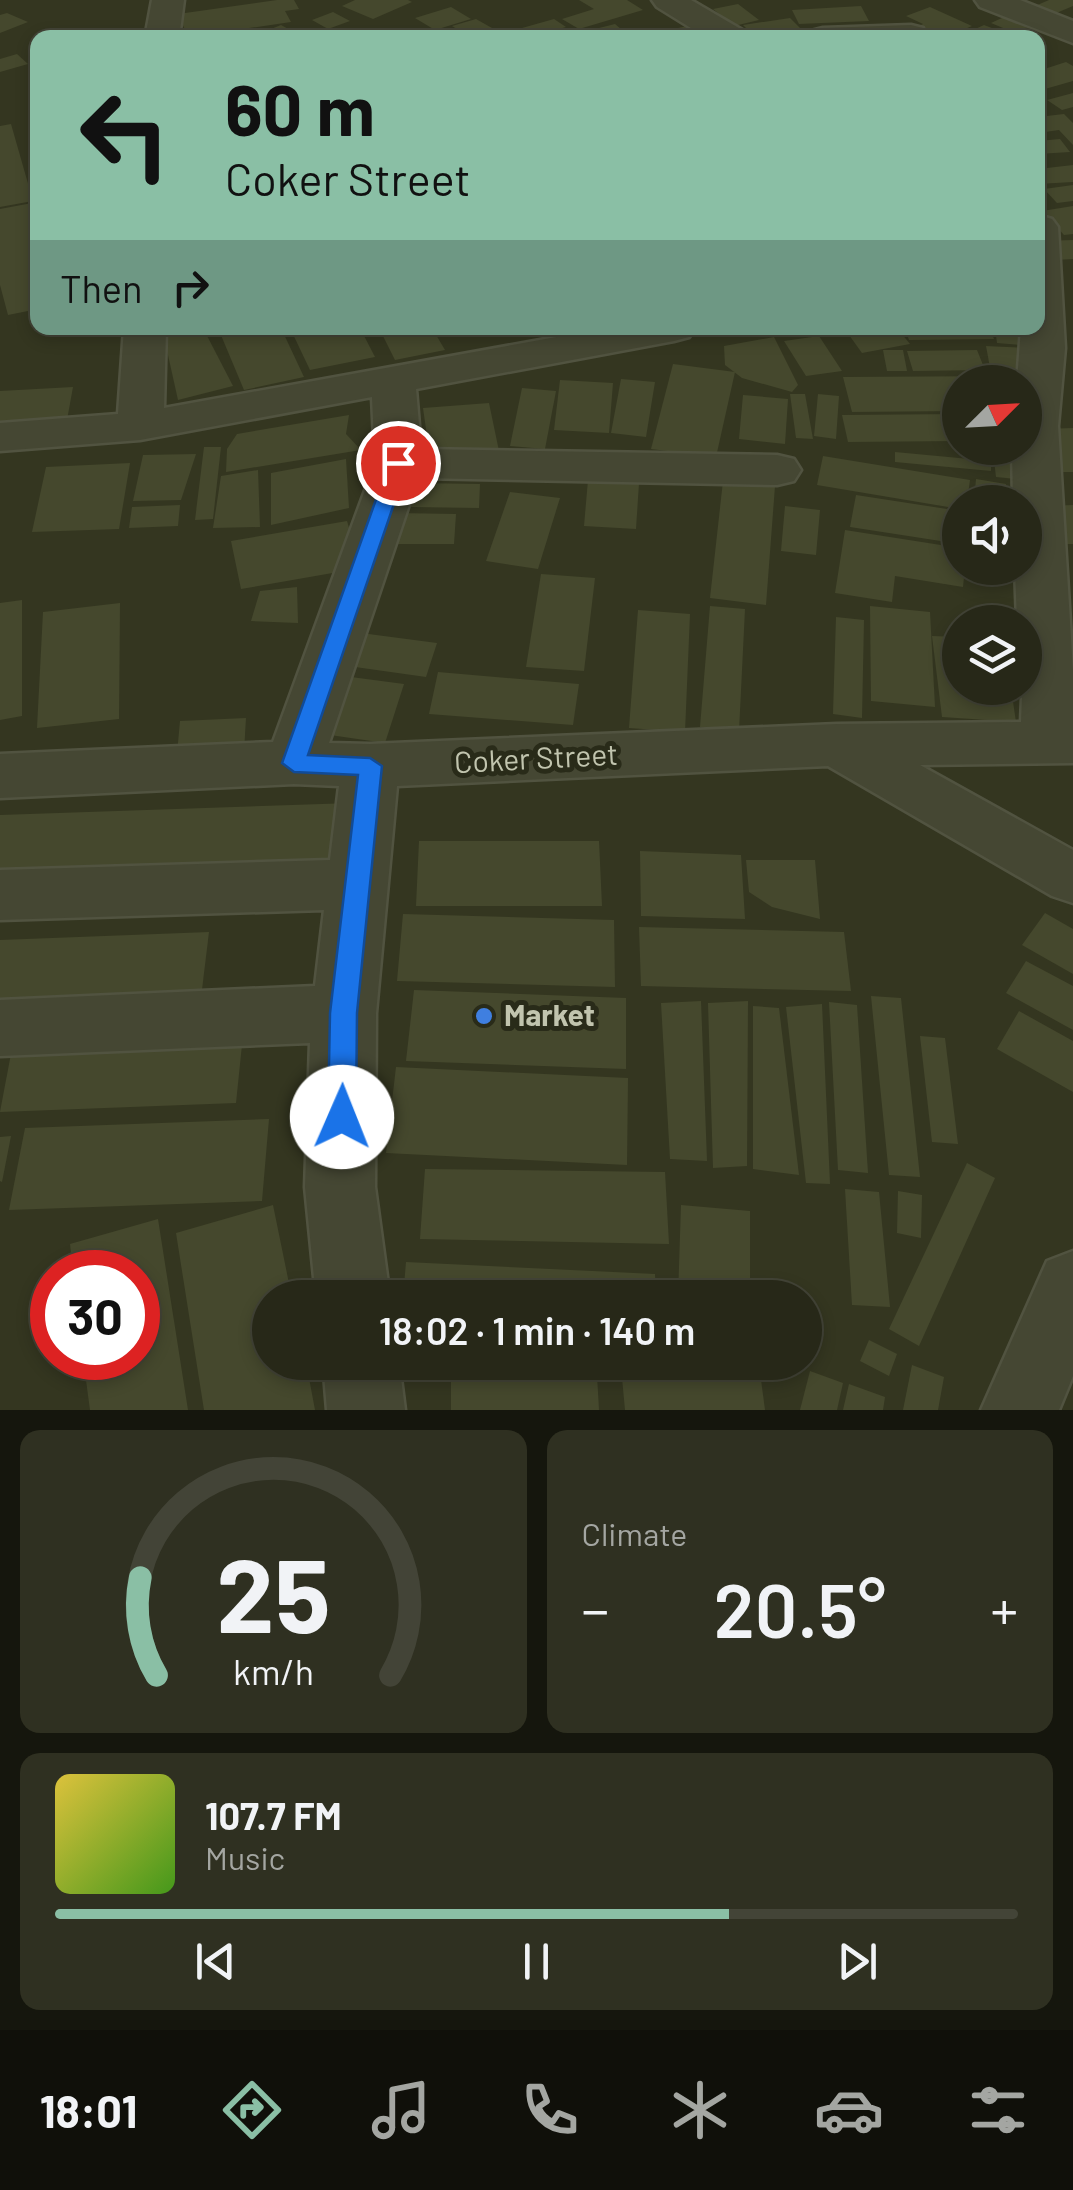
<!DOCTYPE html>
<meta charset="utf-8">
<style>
:root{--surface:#272818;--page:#2f3021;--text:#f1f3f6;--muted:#a4a6a2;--line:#434437;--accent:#8abfa5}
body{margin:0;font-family:Barlow,sans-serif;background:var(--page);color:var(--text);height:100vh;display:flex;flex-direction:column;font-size:38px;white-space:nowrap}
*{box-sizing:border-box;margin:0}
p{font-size:32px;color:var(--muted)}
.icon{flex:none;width:55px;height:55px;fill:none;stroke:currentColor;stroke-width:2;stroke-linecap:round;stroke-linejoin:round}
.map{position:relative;height:1410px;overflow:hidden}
.panel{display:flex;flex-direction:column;gap:20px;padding:20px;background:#15160d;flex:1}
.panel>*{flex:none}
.top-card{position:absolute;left:30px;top:30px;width:1015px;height:305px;border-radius:20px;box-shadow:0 5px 15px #0003,0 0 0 2px var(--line);background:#8abfa5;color:#111;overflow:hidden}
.needle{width:65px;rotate:66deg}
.buttons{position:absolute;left:942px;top:365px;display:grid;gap:20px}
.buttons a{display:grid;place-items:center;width:100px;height:100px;border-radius:50%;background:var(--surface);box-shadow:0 5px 15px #0003,0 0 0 2px var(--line);font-size:50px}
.speed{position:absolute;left:30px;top:1250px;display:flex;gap:20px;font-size:50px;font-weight:700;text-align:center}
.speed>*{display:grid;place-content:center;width:130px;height:130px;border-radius:50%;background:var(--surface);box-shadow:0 5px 15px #0003,0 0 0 2px var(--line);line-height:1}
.speed .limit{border:15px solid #d22;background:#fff;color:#111}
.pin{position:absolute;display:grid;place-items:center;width:85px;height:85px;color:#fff;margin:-42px;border:5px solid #fff;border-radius:50%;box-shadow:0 2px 10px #0007}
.me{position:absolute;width:110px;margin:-55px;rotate:1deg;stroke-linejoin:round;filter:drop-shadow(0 0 8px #0008)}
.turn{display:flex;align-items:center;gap:35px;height:210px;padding:0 30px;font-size:45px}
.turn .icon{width:130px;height:130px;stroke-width:2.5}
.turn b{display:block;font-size:70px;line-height:85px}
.then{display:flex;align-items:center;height:95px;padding:0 30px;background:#0003;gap:20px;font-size:38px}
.big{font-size:75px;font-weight:600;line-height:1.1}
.panel .widget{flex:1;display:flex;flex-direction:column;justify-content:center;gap:15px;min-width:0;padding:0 35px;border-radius:20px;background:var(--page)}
.panel .dial{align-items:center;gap:0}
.dial svg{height:260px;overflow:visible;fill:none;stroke:var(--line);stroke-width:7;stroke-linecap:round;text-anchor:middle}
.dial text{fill:var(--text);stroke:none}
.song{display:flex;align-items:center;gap:30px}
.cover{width:120px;height:120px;border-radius:15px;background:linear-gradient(135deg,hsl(50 70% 55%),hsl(100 70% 35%))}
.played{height:10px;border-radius:5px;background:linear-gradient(90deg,var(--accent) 70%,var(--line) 70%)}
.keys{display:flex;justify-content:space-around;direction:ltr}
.heat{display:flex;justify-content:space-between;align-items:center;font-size:55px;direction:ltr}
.panel .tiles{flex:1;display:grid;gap:20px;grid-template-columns:1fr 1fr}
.widget:last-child{grid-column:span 2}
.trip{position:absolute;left:252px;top:1280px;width:570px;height:100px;border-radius:50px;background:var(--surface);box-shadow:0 5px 15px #0003,0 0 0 2px var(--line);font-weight:600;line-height:100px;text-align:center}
.tabs{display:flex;height:160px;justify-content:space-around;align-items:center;background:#10100a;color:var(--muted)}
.tabs .icon{width:70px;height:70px}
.tabs .current{color:var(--accent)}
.tabs b{font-size:45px;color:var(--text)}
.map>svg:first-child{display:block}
</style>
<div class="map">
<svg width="1073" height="1410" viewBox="0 0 1073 1410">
<rect width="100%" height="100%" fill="#343620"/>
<g fill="#45482d">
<polygon points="277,0 294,0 299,9 285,11 291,22 188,37 178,14"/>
<polygon points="355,0 408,0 412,2 373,19 342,6"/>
<polygon points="579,0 627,0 643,10 579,29 562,19 594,9"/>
<polygon points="1049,0 1073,0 1073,6 1054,14 1035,6"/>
<polygon points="738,4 759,20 734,26 713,9"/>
<polygon points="861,6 869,21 799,24 792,10"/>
<polygon points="451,7 471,19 435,30 415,18"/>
<polygon points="930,7 972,26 944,38 931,38 912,29 923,24 906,16"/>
<polygon points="333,12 350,21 328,29 312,20"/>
<polygon points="7,13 28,22 0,33 0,15"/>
<polygon points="1004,17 1028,27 1015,33 991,23"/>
<polygon points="790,18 801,29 754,36 743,25"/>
<polygon points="476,19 492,28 468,36 452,26"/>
<polygon points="554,19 566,27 535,36 522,28"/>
<polygon points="615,24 629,36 590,38 583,32"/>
<polygon points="281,25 305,38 251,38 251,37"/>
<polygon points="693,25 709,38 677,38 668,30"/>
<polygon points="984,25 1005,33 996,38 955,38"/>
<polygon points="17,54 28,64 0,72 0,59"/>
<polygon points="1066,62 1073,66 1073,81 1038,91 1038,71"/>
<polygon points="1073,93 1073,107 1062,110 1047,100"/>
<polygon points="1064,114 1073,123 1073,145 1059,130 1038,133 1038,117"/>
<polygon points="11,124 33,201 0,207 0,126"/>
<polygon points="1060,139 1070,152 1038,154 1038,141"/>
<polygon points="1073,165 1073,182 1038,184 1038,169"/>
<polygon points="1073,185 1073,201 1057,203 1044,189"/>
<polygon points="32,203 38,219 38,309 8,315 0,285 0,209"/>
<polygon points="1073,206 1073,234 1064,235 1042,211"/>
<polygon points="1073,240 1073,259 1055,260 1043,241"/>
<polygon points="162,328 203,328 233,386 178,400"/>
<polygon points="218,328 281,328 304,377 244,390"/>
<polygon points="290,328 360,328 375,357 310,370"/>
<polygon points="379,328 432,328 445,350 395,360"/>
<polygon points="844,328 897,328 910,344 862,353"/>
<polygon points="905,328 990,328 994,339 909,340"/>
<polygon points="995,328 1030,328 1033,346 997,343"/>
<polygon points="819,336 842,371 806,376 784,341"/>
<polygon points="774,337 798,385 792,392 742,378 725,365 724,346"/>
<polygon points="986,346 1029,348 1035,376 991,373"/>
<polygon points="883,350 903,350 907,371 887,371"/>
<polygon points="977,350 985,370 913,371 907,351"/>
<polygon points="673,364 735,372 716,457 651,449"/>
<polygon points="1009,376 1012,382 960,382 960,411 852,412 843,377"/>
<polygon points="621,379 655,382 646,437 611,433"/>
<polygon points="560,380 613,383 609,433 554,430"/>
<polygon points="73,387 67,420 0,424 0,391"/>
<polygon points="522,388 556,391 545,449 510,446"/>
<polygon points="790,394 805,394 813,439 796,438"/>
<polygon points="818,394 839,396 836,439 814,436"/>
<polygon points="743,395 788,399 785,444 739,439"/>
<polygon points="489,403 499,451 430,457 423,408"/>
<polygon points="960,414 960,441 848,442 842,415"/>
<polygon points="349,415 346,434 361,450 226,472 227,449 237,434"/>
<polygon points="1073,428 1073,472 1061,472 1044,429"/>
<polygon points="204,447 221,447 213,519 195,520"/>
<polygon points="895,452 991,461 991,471 895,462"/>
<polygon points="196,454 181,500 133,501 143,455"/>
<polygon points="823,456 970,480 967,502 960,502 960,509 817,485"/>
<polygon points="346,459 349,508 271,525 271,473"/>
<polygon points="994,460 1024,463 1026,480 996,477"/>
<polygon points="130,463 119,529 32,532 46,467"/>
<polygon points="258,470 260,527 213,528 221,476"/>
<polygon points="976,479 1006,484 1005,502 974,502"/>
<polygon points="588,480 639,483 636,529 584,526"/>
<polygon points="723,481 775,486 766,605 710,598"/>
<polygon points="413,483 480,484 479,508 411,507"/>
<polygon points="510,492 560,498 538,569 486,561"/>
<polygon points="856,495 960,511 960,544 850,527"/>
<polygon points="180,505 178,526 129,528 132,507"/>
<polygon points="1073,505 1073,544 1063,544 1048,506"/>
<polygon points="785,506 820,510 816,555 781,551"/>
<polygon points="395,513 456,514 454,544 393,544"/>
<polygon points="347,521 361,568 241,589 231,541"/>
<polygon points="845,530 960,548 960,568 965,568 963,587 895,576 892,602 835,593"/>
<polygon points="541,574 595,578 584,671 526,667"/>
<polygon points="297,587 298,623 251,621 260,591"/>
<polygon points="22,600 22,716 0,720 0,603"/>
<polygon points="120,603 119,719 37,728 43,612"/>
<polygon points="710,606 745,609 739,731 700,727"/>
<polygon points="870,606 930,612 935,707 871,701"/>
<polygon points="638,610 690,614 685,732 629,728"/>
<polygon points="836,617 864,620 862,718 833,714"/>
<polygon points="361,633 437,643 426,677 348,666"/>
<polygon points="932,636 960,637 960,688 1011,688 1016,722 942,717"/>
<polygon points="438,672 579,684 573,725 429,714"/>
<polygon points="351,677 404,684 385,743 330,735"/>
<polygon points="246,718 244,751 177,754 180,721"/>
<polygon points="352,803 346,863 0,875 0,815"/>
<polygon points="419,841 599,841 602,906 416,906"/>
<polygon points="640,851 741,855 745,919 641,916"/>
<polygon points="746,860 815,860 820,919 772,907 749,892"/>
<polygon points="1045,913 1073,929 1073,974 1022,945"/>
<polygon points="403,914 614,920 615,987 397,981"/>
<polygon points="639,927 844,932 851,991 641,986"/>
<polygon points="209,932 200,1006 0,1014 0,940"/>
<polygon points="1026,961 1073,986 1073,1030 1006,993"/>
<polygon points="414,990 626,998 626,1069 406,1061"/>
<polygon points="871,996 901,998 920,1177 889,1175"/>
<polygon points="701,1001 707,1161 670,1159 661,1003"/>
<polygon points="748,1001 747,1166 713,1168 708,1003"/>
<polygon points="829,1002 857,1005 868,1173 838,1170"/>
<polygon points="822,1004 830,1184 806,1183 786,1007"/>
<polygon points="753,1006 779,1008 799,1175 753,1169"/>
<polygon points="1019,1011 1073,1041 1073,1092 997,1049"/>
<polygon points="243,1035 236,1103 0,1112 13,1043"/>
<polygon points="920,1036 945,1038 958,1144 932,1142"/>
<polygon points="396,1067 628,1078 627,1165 386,1153"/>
<polygon points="269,1119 262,1201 9,1210 25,1128"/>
<polygon points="11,1136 2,1182 0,1181 0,1137"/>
<polygon points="967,1163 995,1178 919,1346 889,1329"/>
<polygon points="425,1169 665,1172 669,1244 420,1239"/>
<polygon points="845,1189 879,1192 890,1307 852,1305"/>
<polygon points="898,1191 922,1195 921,1238 897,1233"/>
<polygon points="273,1205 292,1298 270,1298 270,1362 306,1362 315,1410 204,1410 176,1233"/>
<polygon points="681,1205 750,1211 750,1298 678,1298"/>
<polygon points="158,1219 188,1410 90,1410 83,1358 138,1358 138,1272 73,1272 70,1244"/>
<polygon points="406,1262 655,1274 656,1298 403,1298"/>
<polygon points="869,1340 897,1354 889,1376 860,1361"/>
<polygon points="912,1365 944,1377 938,1410 903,1410"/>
<polygon points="810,1371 843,1383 837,1410 800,1410"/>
<polygon points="760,1372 765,1410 625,1410 622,1378"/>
<polygon points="597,1375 599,1410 451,1410 451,1378"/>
<polygon points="849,1384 885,1397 883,1410 843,1410"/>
</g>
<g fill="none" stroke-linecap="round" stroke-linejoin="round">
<g stroke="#515340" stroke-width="5">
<g id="minor">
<polygon points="152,0 184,0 179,38 145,38"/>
<polygon points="652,0 691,0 744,31 748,38 707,38 657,7"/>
<polygon points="975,0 1020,0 1073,21 1073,43 980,7"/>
<polygon points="911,25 923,28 926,38 807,38 811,31 823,28"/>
<polygon points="1038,215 1052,219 1058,227 1065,348 1058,426 1073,671 1073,763 920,765 1073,850 1073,903 1052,896 828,766 397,786 376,1013 375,1187 390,1298 316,1298 305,1187 310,1043 0,1056 0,1000 315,986 324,910 0,920 0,870 330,860 339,786 294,784 0,798 0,754 273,742 375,463 372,397 140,440 0,451 0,423 118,414 124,328 166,328 164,408 606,328 695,328 689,337 674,341 416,389 421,449 777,455 794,459 801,470 794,481 777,485 418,478 329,743 370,744 837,724 1021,722 1025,622 1017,622 1015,568 1025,568 1025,502 1013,502 1012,448 1025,448 1025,382 1017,382 1021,328 1038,328"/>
<polygon points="1073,1251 1073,1376 1059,1410 981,1410 1047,1261"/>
<polygon points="323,1362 399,1362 405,1410 327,1410"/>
</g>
</g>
<use href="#minor" fill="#454733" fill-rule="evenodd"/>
</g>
<polygon fill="#1a73e8" stroke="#114b97" stroke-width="2.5" points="398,457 408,463 308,755 370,758 382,766 357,1013 356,1117 352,1126 342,1130 332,1126 328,1117 330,1013 358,775 294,772 282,763 389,463"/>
<circle fill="#3f7fe0" stroke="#292b19" stroke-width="4" cx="484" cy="1016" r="10"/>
<g text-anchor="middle" stroke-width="10" stroke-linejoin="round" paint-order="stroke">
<g font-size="30" fill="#c1c4ae" stroke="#292b19">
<text transform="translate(536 759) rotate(-3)" y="10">Coker Street</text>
</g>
<g font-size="30" font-weight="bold" fill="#c1c4ae" stroke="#292b19" text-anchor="start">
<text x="504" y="1026">Market</text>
</g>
</g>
</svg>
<div class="buttons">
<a><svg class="needle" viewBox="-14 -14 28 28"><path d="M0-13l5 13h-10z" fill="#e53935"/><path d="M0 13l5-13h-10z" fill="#a4a6a2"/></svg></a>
<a><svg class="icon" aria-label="sound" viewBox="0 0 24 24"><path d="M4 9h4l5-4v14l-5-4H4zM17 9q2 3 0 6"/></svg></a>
<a><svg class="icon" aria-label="layers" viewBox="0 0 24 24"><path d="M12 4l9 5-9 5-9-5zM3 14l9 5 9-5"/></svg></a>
</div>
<div class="speed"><div class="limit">30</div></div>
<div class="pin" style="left:398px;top:463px;background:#d93025"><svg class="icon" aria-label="arrive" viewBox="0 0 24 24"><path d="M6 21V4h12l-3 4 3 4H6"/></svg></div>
<svg class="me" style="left:342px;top:1117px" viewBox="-20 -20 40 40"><circle r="19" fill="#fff"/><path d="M0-13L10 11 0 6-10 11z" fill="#1a73e8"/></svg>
<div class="trip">18:02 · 1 min · 140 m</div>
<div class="top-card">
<div class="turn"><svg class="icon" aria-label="left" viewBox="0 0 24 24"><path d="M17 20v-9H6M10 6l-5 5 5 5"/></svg><div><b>60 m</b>Coker Street</div></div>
<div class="then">Then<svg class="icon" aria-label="right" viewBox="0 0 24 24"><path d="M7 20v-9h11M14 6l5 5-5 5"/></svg></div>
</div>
</div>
<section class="panel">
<div class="tiles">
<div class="widget dial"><svg viewBox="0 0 100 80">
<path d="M14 69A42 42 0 1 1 86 69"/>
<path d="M14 69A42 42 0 0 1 9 39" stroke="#8abfa5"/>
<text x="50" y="56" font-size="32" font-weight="700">25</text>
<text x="50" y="72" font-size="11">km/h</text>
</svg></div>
<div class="widget"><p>Climate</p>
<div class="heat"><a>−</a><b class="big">20.5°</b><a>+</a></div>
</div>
<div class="widget">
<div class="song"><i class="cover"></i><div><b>107.7 FM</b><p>Music</p></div></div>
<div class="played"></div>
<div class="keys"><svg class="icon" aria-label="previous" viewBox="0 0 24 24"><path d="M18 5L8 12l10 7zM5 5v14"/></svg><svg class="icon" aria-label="pause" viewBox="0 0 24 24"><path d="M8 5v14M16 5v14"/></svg><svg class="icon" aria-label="next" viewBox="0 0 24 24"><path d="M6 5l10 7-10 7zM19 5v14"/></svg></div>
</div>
</div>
</section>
<nav class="tabs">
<b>18:01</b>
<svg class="icon current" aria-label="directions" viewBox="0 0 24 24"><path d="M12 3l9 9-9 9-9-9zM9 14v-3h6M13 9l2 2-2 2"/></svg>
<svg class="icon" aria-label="music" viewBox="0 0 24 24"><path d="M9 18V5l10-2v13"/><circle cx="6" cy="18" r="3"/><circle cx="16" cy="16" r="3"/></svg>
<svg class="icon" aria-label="phone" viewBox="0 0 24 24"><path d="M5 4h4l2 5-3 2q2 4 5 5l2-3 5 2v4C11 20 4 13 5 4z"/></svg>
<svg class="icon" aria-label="climate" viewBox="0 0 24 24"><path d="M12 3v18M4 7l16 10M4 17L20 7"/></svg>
<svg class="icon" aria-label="car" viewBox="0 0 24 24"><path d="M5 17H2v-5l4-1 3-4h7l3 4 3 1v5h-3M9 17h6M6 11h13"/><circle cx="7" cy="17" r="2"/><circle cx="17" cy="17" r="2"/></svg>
<svg class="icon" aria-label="filters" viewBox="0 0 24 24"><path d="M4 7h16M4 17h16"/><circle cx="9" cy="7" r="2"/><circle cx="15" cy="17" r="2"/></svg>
</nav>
